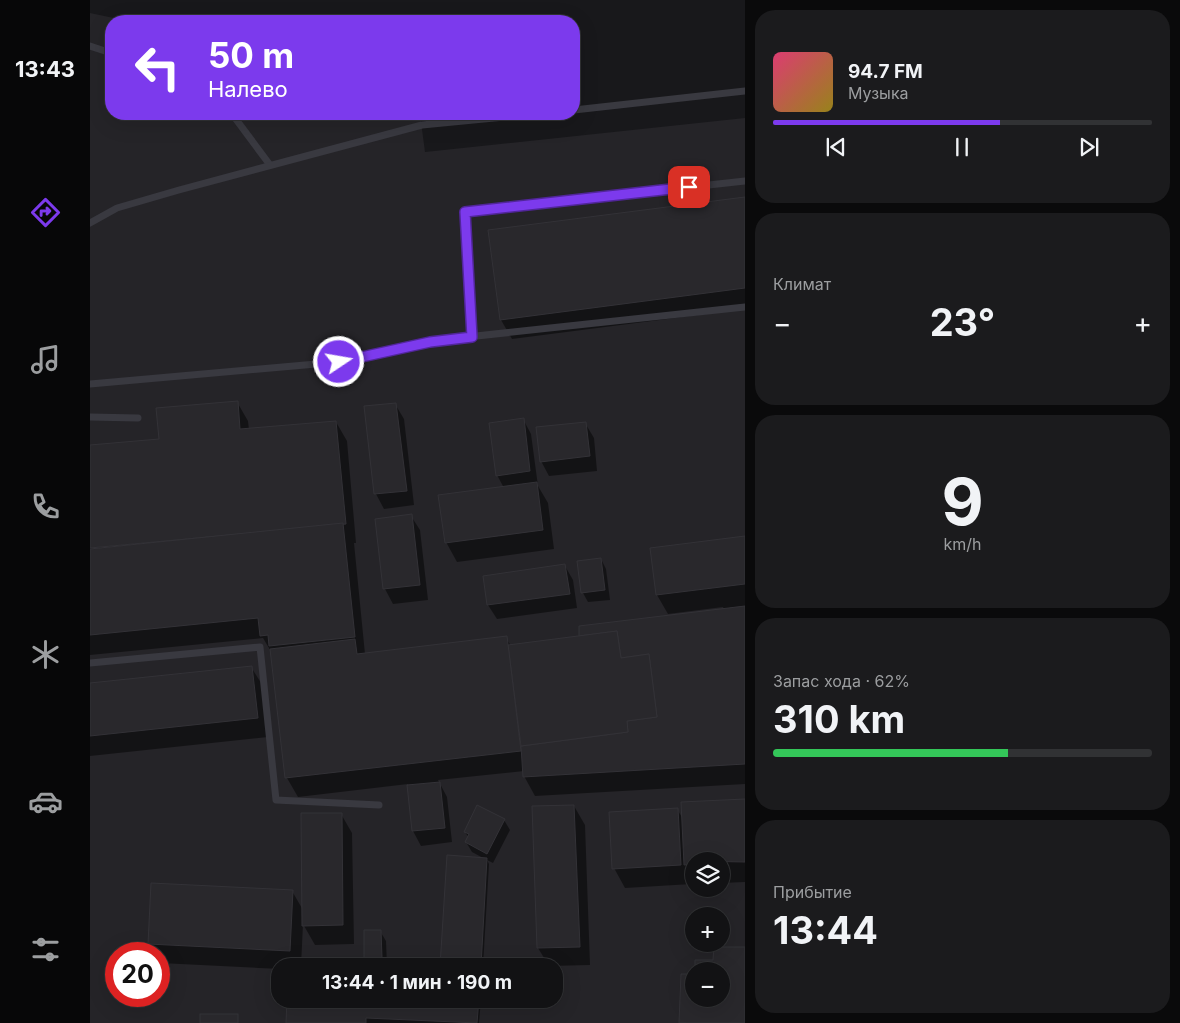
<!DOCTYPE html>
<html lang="ru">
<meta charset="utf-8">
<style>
:root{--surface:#121214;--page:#1b1b1d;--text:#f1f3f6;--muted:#9c9ea0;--line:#313234;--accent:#7c3aed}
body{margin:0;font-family:Inter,sans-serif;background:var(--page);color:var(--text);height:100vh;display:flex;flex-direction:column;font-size:19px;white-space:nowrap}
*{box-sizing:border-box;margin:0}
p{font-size:16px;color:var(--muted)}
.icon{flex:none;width:28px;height:28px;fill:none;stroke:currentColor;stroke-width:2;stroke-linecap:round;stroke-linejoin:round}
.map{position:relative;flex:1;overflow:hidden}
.side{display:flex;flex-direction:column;gap:10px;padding:10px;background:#0a0a0b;width:435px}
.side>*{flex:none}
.top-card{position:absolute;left:15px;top:15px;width:475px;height:105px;border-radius:20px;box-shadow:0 5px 20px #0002,0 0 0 1px var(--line);background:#7c3aed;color:#fff;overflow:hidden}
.controls{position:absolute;left:595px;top:852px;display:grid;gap:10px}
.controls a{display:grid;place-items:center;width:45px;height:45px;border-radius:50%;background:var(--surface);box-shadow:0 5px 20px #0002,0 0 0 1px var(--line);font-size:25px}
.speed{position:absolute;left:15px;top:942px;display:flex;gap:10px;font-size:25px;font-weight:700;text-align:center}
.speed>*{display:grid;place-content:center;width:65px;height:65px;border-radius:50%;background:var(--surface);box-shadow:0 5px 20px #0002,0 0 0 1px var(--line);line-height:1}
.speed .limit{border:8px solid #d22;background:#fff;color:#111}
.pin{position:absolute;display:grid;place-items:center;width:42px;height:42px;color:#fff;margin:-21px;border-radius:10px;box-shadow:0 2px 8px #0006}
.me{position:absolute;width:55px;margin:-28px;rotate:78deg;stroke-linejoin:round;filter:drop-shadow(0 0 4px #0008)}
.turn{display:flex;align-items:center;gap:18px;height:105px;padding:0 20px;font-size:22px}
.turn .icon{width:65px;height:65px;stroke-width:2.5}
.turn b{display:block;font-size:35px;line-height:42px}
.big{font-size:38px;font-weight:700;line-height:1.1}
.side .tile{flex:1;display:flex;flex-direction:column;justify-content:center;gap:8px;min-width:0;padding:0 18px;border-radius:20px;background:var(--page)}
.side .dial{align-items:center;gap:0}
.dial b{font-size:65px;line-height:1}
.song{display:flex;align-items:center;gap:15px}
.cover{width:60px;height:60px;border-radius:8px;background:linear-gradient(135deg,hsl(340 70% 55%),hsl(50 70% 35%))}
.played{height:5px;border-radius:2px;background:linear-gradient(90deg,var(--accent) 60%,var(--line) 60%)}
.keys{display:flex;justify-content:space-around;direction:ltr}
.heat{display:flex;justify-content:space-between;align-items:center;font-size:28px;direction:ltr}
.charge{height:8px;border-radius:4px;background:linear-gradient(90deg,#34c759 62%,var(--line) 0)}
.trip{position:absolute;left:181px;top:958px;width:292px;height:50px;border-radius:20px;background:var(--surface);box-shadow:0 5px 20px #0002,0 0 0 1px var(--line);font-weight:700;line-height:50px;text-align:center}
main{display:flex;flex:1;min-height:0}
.tab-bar{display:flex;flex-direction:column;width:90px;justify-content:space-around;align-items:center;background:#070708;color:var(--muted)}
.tab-bar .icon{width:35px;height:35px}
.tab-bar .current{color:var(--accent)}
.tab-bar b{font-size:22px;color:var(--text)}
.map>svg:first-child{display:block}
</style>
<main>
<nav class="tab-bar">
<b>13:43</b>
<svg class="icon current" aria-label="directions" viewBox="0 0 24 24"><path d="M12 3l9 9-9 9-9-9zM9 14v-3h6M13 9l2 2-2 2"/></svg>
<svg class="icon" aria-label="music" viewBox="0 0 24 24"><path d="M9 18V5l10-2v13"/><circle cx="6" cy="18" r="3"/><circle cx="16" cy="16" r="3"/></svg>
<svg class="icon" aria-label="phone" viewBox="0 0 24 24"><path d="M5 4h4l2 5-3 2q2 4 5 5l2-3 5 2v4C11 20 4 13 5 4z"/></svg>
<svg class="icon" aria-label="climate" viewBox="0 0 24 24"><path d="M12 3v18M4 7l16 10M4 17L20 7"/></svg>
<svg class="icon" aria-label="car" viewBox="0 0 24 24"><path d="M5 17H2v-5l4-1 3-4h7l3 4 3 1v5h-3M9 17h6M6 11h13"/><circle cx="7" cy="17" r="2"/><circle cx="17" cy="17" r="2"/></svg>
<svg class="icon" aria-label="filters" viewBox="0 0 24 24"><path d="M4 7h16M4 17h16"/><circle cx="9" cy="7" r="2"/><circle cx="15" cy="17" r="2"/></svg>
</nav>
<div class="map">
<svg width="655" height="1023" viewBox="0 0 655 1023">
<rect width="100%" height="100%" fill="#18181b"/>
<path fill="#252428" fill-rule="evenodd" d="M0,13L38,21H21V114H330L335,152L655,118V1023H0ZM604,861H631V889H604ZM604,916H631V944H604ZM26,954H69V996H26ZM190,966H465V999H190ZM604,971H631V999H604Z"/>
<g fill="#0007">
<polygon points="655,198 655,309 422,339 411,320"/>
<polygon points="147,402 158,421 159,430 246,422 257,441 266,543 264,543 275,654 416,638 421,646 490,637 634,610 633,607 578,614 567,595 655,538 655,784 445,796 434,776 434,771 348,780 357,797 362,842 331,846 323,831 318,784 208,797 197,778 182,653 173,638 0,655 0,446 70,440"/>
<polygon points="305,404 314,419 324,505 294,509 286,494 275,407"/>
<polygon points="433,419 441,434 448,486 458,503 464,549 367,562 356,542 414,488 407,475"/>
<polygon points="495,423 504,438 507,471 459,476 451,461"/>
<polygon points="321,516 330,530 338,600 303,604 295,589 286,520"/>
<polygon points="511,559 516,569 520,600 498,602 493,593"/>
<polygon points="475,566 483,580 487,608 407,619 398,605 394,578"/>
<polygon points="161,667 173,686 178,737 0,756 0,684"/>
<polygon points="655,800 655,882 631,883 631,861 604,861 604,880 601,875 602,884 535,888 524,868 587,809 593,819"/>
<polygon points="484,806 495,825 500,965 459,966 448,948"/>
<polygon points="251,814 262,833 264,944 225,945 213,924 211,966 190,966 190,969 70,963 69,954 65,954 59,944 202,891 213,910"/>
<polygon points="414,820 420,830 403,863 397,860 399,864 393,966 351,966 358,857 395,859 382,852 376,842 379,838 375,832"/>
<polygon points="290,931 296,941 297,966 280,966 276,958"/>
<polygon points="655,948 655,1023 591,1023 604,999 631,999 631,971 606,971 607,962 624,961"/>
<polygon points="199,999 391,999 389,1023 197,1023"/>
</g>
<g fill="#29282c" stroke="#333237">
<polygon points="655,197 655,288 410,320 398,230"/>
<polygon points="148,401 150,429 246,421 256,524 0,548 0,445 69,439 66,408"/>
<polygon points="306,403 317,491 284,494 274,406"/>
<polygon points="434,418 440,471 406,476 399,423"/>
<polygon points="496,422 500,456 450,462 446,427"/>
<polygon points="447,482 453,530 355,543 348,495"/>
<polygon points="322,514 330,585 293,589 285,519"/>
<polygon points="253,523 265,637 179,646 178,635 170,636 168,618 0,635 0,549"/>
<polygon points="655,536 655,584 566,595 560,548"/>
<polygon points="511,558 515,590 491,593 487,561"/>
<polygon points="475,564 480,594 397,605 393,576"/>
<polygon points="655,606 655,764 433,777 431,746 538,732 537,721 567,717 559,654 531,658 527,631 489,636 489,626"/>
<polygon points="527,631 531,658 559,654 567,717 537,721 538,732 431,746 418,645"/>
<polygon points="417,636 431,751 195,778 180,649 265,639 267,654"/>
<polygon points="162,666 168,718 0,736 0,683"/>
<polygon points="350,782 355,828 322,831 317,785"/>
<polygon points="655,799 655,862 604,861 604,864 594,865 591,802"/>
<polygon points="387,805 415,819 397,854 375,842 379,834 374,832"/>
<polygon points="484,805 490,947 447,948 442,806"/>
<polygon points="588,808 591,865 522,869 519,812"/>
<polygon points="211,813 252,813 253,925 212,926"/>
<polygon points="357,855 397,858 391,966 350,966"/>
<polygon points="61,883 203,890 200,951 58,944"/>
<polygon points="274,930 291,930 292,958 274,958"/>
<polygon points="624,947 655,947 655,1023 589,1023 591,974 604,974 604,999 631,999 631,971 605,971 605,960 623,960"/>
<polygon points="197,999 389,999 387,1023 276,1018 276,1023 196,1023"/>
<rect x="110" y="1014" width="38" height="9"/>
</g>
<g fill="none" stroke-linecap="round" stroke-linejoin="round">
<g stroke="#393940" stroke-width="7">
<polyline points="0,46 21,53"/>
<polyline points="484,110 655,91"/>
<polyline points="142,114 180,165"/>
<polyline points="0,223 27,208 89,190 332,125 447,114"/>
<polyline points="382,337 375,212 655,181"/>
<polyline points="0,384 249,362 340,341 655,307"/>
<polyline points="0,417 48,418"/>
<polyline points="0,663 170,647 186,800 289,805"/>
</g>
</g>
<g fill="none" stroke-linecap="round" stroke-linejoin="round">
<g stroke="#51269a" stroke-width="12">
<polyline id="route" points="249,362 340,342 382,337 375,212 599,187"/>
</g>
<use href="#route" stroke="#7c3aed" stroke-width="9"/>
</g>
</svg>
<div class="controls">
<a><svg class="icon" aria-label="layers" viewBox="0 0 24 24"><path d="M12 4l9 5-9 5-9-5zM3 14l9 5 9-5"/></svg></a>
<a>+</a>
<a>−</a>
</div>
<div class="speed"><div class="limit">20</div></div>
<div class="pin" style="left:599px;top:187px;background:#d93025"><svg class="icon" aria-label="arrive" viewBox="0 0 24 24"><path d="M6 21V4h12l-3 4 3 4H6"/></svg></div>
<svg class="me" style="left:249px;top:362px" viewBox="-20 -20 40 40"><circle r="17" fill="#7c3aed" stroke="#fff" stroke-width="3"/><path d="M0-11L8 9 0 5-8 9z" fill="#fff"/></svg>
<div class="trip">13:44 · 1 мин · 190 m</div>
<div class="top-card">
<div class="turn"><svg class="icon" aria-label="left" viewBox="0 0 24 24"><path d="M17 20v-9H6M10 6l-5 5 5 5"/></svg><div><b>50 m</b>Налево</div></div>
</div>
</div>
<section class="side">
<div class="tile">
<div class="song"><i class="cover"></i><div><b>94.7 FM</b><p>Музыка</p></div></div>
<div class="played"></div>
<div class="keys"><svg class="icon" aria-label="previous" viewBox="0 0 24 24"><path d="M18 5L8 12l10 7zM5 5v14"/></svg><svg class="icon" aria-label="pause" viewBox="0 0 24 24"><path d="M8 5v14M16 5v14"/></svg><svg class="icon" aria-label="next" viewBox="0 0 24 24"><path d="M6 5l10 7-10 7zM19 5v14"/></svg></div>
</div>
<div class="tile"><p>Климат</p>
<div class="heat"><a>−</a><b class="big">23°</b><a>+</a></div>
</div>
<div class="tile dial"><b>9</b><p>km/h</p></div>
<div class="tile"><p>Запас хода · 62%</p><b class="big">310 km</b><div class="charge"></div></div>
<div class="tile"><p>Прибытие</p><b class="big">13:44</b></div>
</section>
</main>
